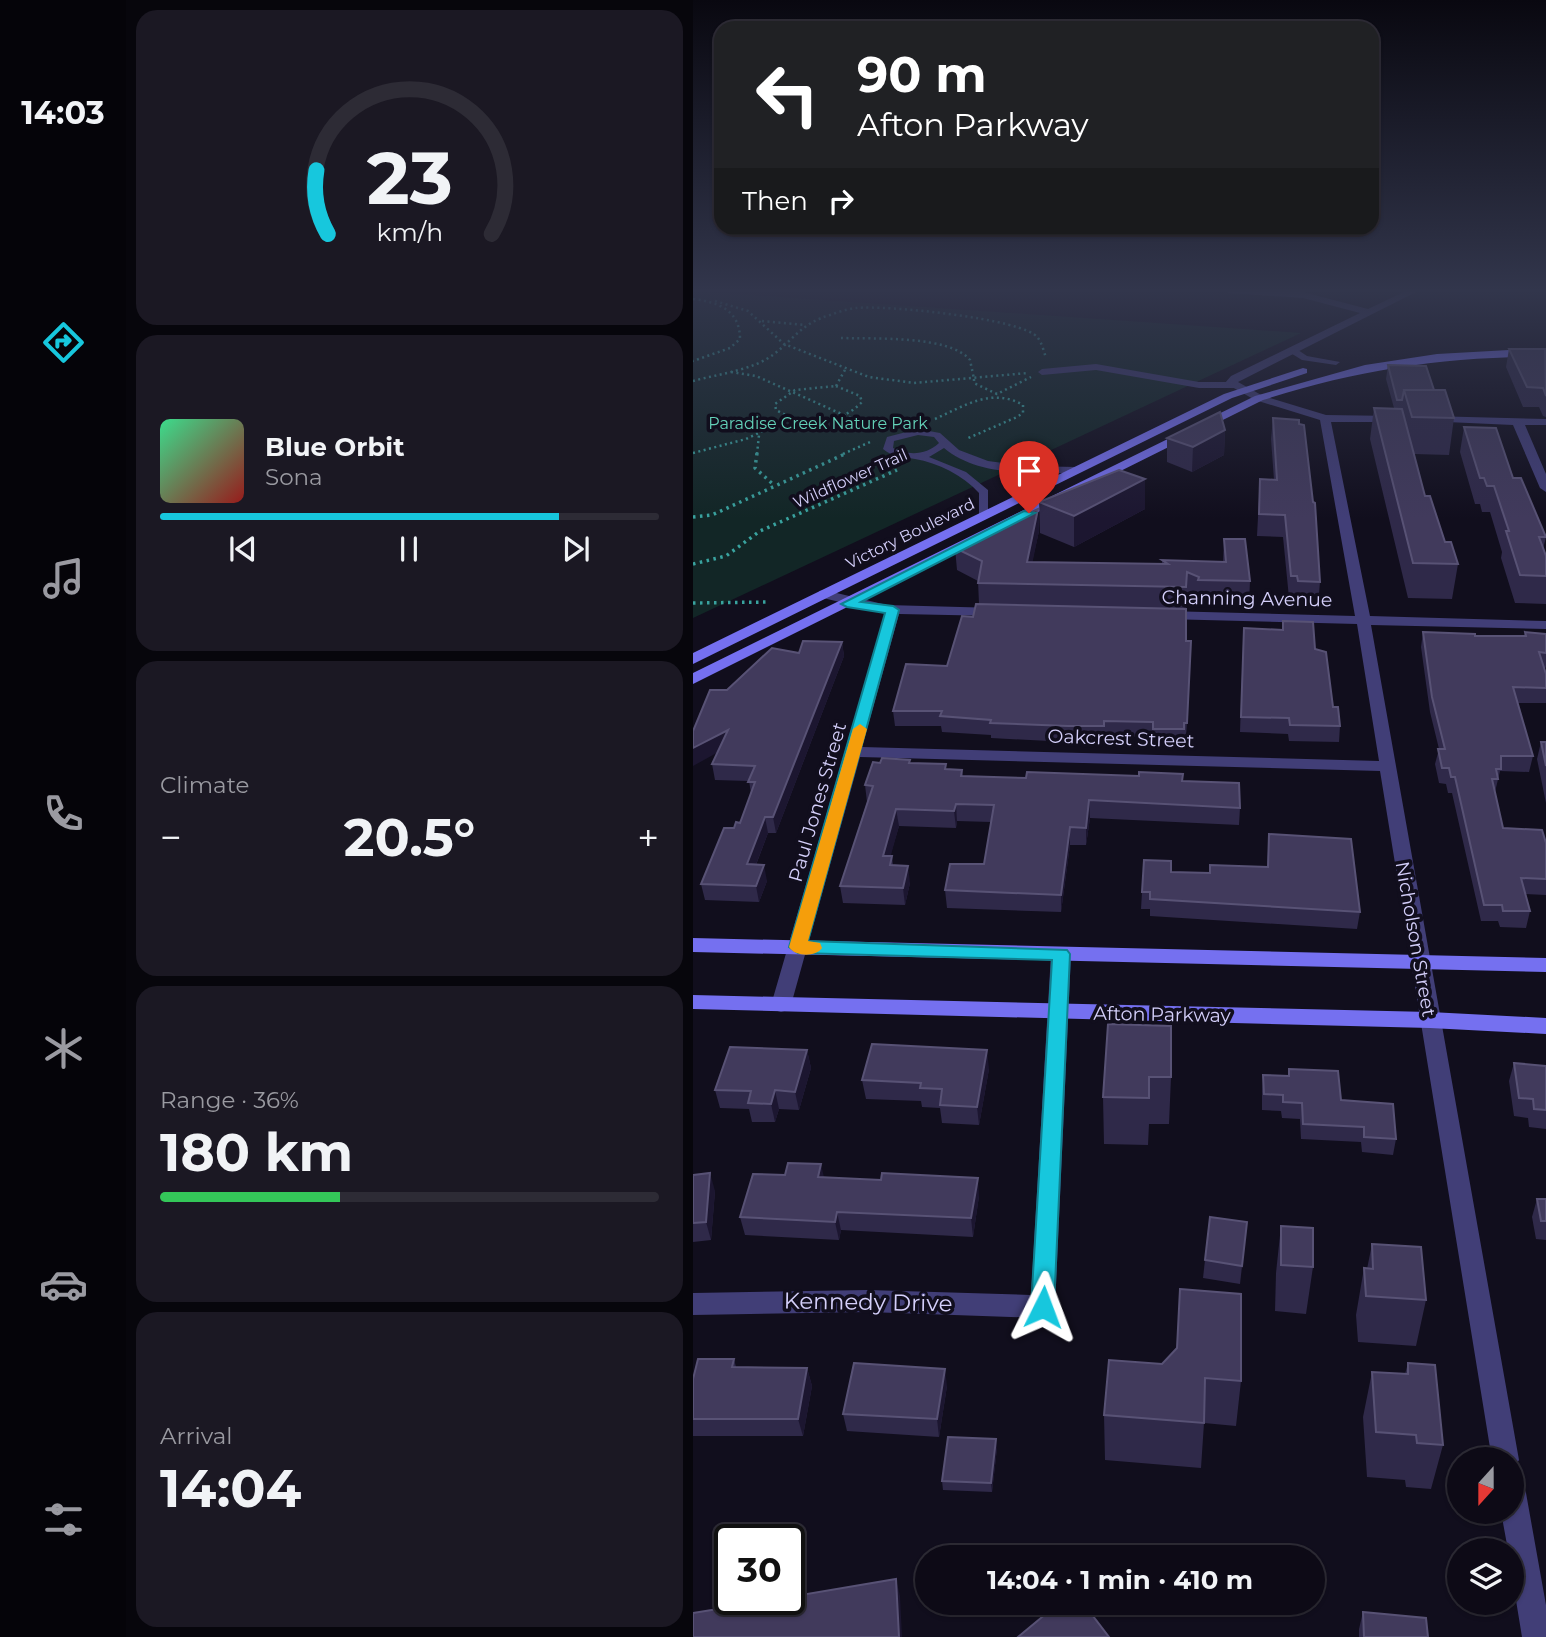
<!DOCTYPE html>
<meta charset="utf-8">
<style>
:root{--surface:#0d0a16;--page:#1b1823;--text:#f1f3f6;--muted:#9a9aa1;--line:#2d2b35;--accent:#17c7dd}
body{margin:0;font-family:Montserrat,sans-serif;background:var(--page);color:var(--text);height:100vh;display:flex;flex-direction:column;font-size:26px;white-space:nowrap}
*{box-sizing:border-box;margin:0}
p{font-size:23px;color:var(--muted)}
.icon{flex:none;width:38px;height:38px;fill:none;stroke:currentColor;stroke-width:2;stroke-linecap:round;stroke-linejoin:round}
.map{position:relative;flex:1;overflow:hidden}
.panel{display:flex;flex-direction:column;gap:10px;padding:10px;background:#07060c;width:567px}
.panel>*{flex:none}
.top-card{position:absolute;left:21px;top:21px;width:665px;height:214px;border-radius:21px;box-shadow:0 2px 5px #0004,0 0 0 2px var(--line);background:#202124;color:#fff;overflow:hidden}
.needle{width:46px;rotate:201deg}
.tools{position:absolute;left:754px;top:1447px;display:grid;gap:14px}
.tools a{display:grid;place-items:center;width:77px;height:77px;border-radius:50%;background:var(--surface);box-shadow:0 2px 5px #0004,0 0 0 2px var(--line);font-size:35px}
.speed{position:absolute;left:21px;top:1524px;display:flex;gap:14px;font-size:35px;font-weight:700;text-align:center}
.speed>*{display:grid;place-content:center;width:91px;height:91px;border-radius:50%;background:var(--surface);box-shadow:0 2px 5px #0004,0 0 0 2px var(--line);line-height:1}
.speed .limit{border:4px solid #111;border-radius:10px;background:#fff;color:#111}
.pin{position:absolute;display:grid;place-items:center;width:60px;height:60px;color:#fff;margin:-72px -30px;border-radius:50% 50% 50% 0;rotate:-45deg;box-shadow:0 0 7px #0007}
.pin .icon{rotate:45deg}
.me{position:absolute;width:77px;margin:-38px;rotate:3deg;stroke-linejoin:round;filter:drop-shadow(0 0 5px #0008)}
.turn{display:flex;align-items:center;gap:24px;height:147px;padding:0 28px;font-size:32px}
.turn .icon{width:91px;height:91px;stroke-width:2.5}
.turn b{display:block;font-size:49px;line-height:60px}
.then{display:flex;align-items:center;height:66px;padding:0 28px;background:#0003;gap:14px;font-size:26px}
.big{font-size:52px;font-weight:700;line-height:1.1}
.panel .widget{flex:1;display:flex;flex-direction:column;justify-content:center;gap:10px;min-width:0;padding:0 24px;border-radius:21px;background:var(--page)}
.panel .dial{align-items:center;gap:0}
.dial svg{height:182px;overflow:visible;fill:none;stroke:var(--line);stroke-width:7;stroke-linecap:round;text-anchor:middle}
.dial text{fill:var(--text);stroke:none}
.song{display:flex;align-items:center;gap:21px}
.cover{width:84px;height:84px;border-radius:10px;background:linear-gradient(135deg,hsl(150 70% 55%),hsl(0 70% 35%))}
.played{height:7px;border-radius:4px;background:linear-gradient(90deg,var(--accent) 80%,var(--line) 80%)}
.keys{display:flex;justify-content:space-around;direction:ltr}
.heat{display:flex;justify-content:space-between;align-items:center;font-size:38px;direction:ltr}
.charge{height:10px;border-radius:5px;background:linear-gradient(90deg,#34c759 36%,var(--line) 0)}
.trip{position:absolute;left:222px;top:1545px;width:410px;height:70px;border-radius:35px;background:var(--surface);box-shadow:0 2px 5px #0004,0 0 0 2px var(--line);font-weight:700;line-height:70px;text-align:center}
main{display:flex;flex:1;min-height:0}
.dock{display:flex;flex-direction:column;width:126px;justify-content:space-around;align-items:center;background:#050409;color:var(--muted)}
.dock .icon{width:49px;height:49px}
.dock .selected{color:var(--accent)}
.dock b{font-size:32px;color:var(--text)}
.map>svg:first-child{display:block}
</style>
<main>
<nav class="dock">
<b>14:03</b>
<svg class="icon selected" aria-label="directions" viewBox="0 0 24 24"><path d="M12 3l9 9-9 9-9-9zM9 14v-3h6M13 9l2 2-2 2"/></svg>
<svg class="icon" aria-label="music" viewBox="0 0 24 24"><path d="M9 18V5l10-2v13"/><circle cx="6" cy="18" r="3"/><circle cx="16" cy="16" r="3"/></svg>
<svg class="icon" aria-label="phone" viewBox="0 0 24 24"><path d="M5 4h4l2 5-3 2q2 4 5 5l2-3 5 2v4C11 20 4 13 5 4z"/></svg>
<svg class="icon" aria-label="climate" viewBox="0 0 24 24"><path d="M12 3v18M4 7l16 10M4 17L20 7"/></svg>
<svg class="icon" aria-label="car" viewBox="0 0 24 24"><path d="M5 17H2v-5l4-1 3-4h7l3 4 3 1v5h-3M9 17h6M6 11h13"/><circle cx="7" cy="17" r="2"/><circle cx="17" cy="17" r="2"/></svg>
<svg class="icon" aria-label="filters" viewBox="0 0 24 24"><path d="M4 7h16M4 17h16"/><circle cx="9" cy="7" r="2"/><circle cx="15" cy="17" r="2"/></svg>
</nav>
<section class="panel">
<div class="widget dial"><svg viewBox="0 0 100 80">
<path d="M14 69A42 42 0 1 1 86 69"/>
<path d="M14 69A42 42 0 0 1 9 41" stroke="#17c7dd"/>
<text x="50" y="56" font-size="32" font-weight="700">23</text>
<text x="50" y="72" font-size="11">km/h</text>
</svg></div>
<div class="widget">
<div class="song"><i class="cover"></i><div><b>Blue Orbit</b><p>Sona</p></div></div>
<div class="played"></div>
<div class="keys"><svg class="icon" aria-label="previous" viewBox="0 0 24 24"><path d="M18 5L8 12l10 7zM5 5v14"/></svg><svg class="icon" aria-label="pause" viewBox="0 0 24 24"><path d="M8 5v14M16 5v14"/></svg><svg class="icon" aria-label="next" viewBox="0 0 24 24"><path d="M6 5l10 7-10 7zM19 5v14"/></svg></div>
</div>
<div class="widget"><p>Climate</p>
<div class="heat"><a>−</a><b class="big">20.5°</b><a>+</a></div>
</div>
<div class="widget"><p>Range · 36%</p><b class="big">180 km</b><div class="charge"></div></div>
<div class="widget"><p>Arrival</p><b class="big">14:04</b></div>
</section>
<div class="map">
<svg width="853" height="1637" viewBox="0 0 853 1637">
<rect width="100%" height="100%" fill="#110e1d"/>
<polygon fill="#122626" points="0,291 608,333 0,618"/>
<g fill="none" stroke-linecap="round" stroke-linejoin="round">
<g stroke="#39a39f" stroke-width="2.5" stroke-dasharray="2 3.5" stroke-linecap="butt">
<path d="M0,299C25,302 47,310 47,339L37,348L0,361"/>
<polyline points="22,301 55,311 91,344 176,377 221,383 335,373"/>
<polyline points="69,321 112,325"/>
<path d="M148,338C179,339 257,335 277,360L281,379"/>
<polyline points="38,372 63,376 185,430"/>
<polyline points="281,379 281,383 304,394 338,377"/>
<path d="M0,381C25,374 61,370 81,354C102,338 109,323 137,315C145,312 154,309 163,308C191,305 331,318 345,338C349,343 351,352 353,358"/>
<path d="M143,386L167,396L169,402C146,426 111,426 83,410L82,404L102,390Z"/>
<polyline points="143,386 153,368"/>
<path d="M242,419C271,406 299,387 330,405V413L324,417L273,439"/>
<polyline points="0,453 53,439 97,418"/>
<polyline points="64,454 66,435"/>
<polyline points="150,454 177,442"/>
</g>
<g stroke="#39a39f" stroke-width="3.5" stroke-dasharray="2.5 4.5" stroke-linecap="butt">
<polyline points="64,453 62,468 82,486"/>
<polyline points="0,517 19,515 154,453"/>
<polyline points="0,564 33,556 67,531 204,470"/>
<polyline points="0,603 76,602"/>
</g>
<g fill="#413e77" fill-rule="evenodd">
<polygon points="596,348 602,348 614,356 647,362 643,365 609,360 596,352"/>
<polygon points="403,364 506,382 541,382 545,385 541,388 506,388 403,370 349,375 345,372 349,369"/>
<path d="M225,429L247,433L266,450L295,461L333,466L384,467L389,470L384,473C342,473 285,477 251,448L236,457L273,472L295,490V516L294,518H286V493C270,475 245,463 222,459C210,457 200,457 190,449L194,437ZM225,435L241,437L246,443C233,455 216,456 200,448L201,441Z"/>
</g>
<g fill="#413e77" fill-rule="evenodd">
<polygon points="530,290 610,292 675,309 715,290 727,290 545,382 570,396 633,415 701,416 707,419 701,422 638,422 677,616 853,621 853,629 678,625 826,1460 819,1471 819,1460 799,1460 687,771 167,757 98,1005 95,1010 88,1012 81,1010 78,1005 192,613 126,597 126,591 131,590 194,605 304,608 311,612 304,616 206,614 169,747 686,761 664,624 472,619 465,615 472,611 662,616 627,420 562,400 532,383 538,376 667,313 610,298 535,293"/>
<polygon points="736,416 853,419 853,425 832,425 853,474 853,492 847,488 820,425 732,421 732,417"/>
<polygon points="368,947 375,949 378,954 362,1307 359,1315 350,1318 175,1312 0,1315 0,1293 175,1290 338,1295 358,954 361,949"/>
<polygon points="819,1479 829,1483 833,1493 853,1605 853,1637 829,1637 819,1576 819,1550 815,1550 808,1512 819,1512"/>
</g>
<g fill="#7570f0" fill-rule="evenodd">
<path d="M816,350L853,351V357C755,356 663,370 570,400L0,684V673L562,396L672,365L744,354Z"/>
<polygon points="610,368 614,369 614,373 539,398 0,664 0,653 531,394"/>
<polygon points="0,938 853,958 853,972 0,952"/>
<polygon points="0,995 737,1012 853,1018 853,1034 737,1028 0,1009"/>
</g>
</g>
<g fill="#2f2949">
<polygon points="816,349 853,351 853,417 850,416 846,407 830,407 813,367"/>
<polygon points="695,365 741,390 761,418 756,455 721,454 732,496 752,542 765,564 759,599 715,598 677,439 681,408 701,408 693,379"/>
<polygon points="580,418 606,424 627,582 625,605 603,604 602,599 596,598 590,537 564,536 567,479 581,480 578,439"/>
<polygon points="771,427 820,478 853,537 850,549 853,556 853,604 822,603 808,558 809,552 797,512 789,512 787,504 782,504 767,452"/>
<polygon points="532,430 531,455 499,472 474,462 474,438"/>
<polygon points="452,479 452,509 381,547 347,533 346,502"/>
<polygon points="345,509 346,531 339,562 469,564 469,560 530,562 531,539 557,581 556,604 504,603 504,599 493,594 493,641 498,641 493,739 490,739 490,745 460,744 460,737 411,736 411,741 375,742 298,738 298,735 249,732 248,726 202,726 200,711 254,666 286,604 285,581 264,570 262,548"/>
<polygon points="590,621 622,649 640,707 647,726 646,742 596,741 595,734 547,732 550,644 589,630"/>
<polygon points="730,632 782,636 831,636 832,632 853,634 853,668 851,667 853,674 853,703 824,703 840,756 836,772 807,771 802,792 810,828 853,843 853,895 832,894 837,911 833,928 807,927 805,921 788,921 759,793 755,793 753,784 746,783 742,764 746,749 737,712 728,647"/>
<polygon points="149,642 151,656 83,833 75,833 63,865 74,881 66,902 12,900 8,884 41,828 47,823 58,793 56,781 22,780 19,764 24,753 34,690 106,653"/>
<polygon points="848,742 853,742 853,803 844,759"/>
<polygon points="217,760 217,763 254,769 269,770 270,776 333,778 489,781 547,808 546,825 397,818 393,845 377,845 368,912 254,908 252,890 291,864 298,822 264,821 263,828 206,826 197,856 199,856 200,865 217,883 212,905 150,903 147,886 174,802 172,785 187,763"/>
<polygon points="576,834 667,912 664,929 457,916 457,909 448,909 449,892 478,872 517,873 574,867"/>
<polygon points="415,1024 478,1077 476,1124 456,1124 455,1145 411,1144 410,1097"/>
<polygon points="114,1050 118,1068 106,1110 86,1109 82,1122 59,1122 56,1109 27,1108 22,1090"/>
<polygon points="821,1063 853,1066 853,1129 836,1127 835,1118 821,1116 816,1081"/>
<polygon points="296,1069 286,1125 249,1123 247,1108 229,1107 228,1101 173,1099 169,1080"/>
<polygon points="596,1069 648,1100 703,1139 700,1155 669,1152 668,1142 608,1139 607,1119 589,1118 588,1111 569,1110 569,1091 570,1075 595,1076"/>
<polygon points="0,1175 22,1191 18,1240 0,1242"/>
<polygon points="130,1177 286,1196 280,1237 148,1230 146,1240 52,1235 47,1217"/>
<polygon points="844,1199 853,1199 853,1240 843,1239 839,1217"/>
<polygon points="554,1222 547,1284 510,1278 512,1260"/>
<polygon points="588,1226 620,1267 613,1314 582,1311 583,1273"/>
<polygon points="679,1244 733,1300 723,1346 665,1342 663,1315 671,1268 674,1269"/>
<polygon points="41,1359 43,1367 114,1368 119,1386 110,1436 0,1436 0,1379"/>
<polygon points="416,1360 548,1381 543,1426 511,1423 508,1468 412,1460 411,1415"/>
<polygon points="715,1363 750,1445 738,1489 713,1487 712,1480 674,1477 670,1417 679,1372 712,1374"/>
<polygon points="254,1386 246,1437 154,1431 150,1414"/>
<polygon points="304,1448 299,1492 250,1490 249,1481"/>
<polygon points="670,1612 735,1637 666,1637 666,1629"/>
</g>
<g fill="#1c1630">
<polygon points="532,430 531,455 499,472 500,447"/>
<polygon points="452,479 452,509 381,547 381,516"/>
<polygon points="345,509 346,531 335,584 334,562"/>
<polygon points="149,642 151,656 83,833 80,817"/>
<polygon points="35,730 38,745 0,766 0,748"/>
<polygon points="396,800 397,818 393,845 393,828"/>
<polygon points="263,804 264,821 263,828 261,811"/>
<polygon points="203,809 206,826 193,873 190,856"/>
<polygon points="72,817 75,833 57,880 54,864"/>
<polygon points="377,827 377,845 368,912 368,895"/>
<polygon points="71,865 74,881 66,902 63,886"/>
<polygon points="215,866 217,883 212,905 210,888"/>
<polygon points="114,1050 118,1068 106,1110 102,1092"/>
<polygon points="294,1050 296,1069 286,1125 284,1107"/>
<polygon points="82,1090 86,1109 82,1122 78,1104"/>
<polygon points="128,1164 132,1182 125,1177"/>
<polygon points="17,1173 22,1191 18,1240 13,1222"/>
<polygon points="285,1178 286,1196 280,1237 278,1218"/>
<polygon points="144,1212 148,1230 146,1240 142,1222"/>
<polygon points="114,1368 119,1386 110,1436 105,1419"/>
<polygon points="252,1369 254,1386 246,1437 244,1419"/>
<polygon points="303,1439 304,1448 299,1492 298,1483"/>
<polygon points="203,1579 207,1596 209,1637 206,1637"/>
</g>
<g fill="#413a5c" stroke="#585275" stroke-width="2">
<polygon points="816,349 852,349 853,396 850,388 834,387"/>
<polygon points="695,365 733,366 741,390 711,390 709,400 704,400"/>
<polygon points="711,390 752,390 761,418 719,417"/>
<polygon points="681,408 709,409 732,496 737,496 752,542 758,542 765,564 720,563"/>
<polygon points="527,412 532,430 500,447 474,438"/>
<polygon points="580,418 606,420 606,424 611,425 620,502 622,503 627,582 605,581 604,576 598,576 592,515 566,514 567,479 584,480"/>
<polygon points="771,427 803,428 820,478 828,478 853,537 846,537 853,556 853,576 827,575 813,531 816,531 801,486 794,486 791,478 787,478"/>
<polygon points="426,470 452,479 381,516 346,502"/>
<polygon points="345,509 334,562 475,564 469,560 533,562 531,539 552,539 557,581 505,580 506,577 494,572 493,587 285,583 289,561 262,548"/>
<polygon points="283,604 493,609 493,641 498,641 494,723 491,723 491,729 460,729 460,722 411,721 411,726 375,726 297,723 298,720 247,716 249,711 200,711 213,664 254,666 269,616 280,617"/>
<polygon points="590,621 620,622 622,649 633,652 640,707 645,707 647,726 597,725 596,718 548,717 551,628 590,630"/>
<polygon points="730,632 782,634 782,636 833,636 832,632 853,634 853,653 846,652 853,674 853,688 820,687 840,756 808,756 808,769 803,769 805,779 799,779 810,828 849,830 853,843 853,879 828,878 837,911 810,911 809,905 791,905 762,777 758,777 756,768 749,768 745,749 752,749 739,697"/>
<polygon points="110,641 149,642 80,817 72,817 54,864 71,865 63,886 8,884 31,828 41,828 43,822 47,823 62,782 55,782 62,766 19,764 35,730 0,748 0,731 17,690 34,690 79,648 106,653"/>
<polygon points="848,742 853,742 853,766"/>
<polygon points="189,758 217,760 216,763 253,764 252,769 269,770 268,776 333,778 334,772 446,776 446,772 490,774 489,781 546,783 547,808 396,800 393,828 377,827 368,895 252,890 257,864 291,864 301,805 263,804 261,811 203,809 190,856 199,856 197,865 215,866 210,888 147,886 180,786 172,785 180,762 187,763"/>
<polygon points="576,834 658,839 667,912 457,899 457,892 449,892 451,860 478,861 478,872 517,873 517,865 575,867"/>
<polygon points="415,1024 478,1026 478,1077 456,1077 456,1098 410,1097"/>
<polygon points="179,1044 294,1050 284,1107 247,1105 249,1089 227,1088 228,1083 169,1080"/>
<polygon points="37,1047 114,1050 102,1092 82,1090 78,1104 55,1103 58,1091 22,1090"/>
<polygon points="821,1063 853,1066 853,1110 841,1109 840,1099 826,1098"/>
<polygon points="596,1069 645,1071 648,1100 700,1104 703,1139 671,1137 671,1127 610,1124 609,1103 590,1102 590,1095 571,1094 570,1075 596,1076"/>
<polygon points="95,1163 128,1164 125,1177 188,1180 189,1173 285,1178 278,1218 144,1212 142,1222 47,1217 60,1174 92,1175"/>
<polygon points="17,1173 13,1222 0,1223 0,1175"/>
<polygon points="844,1199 853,1199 853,1221 848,1221"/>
<polygon points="517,1217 554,1222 549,1266 512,1260"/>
<polygon points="588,1226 620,1228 620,1267 588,1265"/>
<polygon points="679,1244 728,1247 733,1300 673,1296 671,1268 680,1269"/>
<polygon points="487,1289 548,1294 548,1381 512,1378 511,1423 411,1415 416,1360 469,1364 484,1348"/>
<polygon points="5,1359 41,1359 39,1367 114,1368 105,1419 0,1419 0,1379"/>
<polygon points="161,1363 252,1369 244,1419 150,1414"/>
<polygon points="715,1363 742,1365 750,1445 724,1443 723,1435 683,1432 679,1372 715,1374"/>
<polygon points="255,1437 303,1439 298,1483 249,1481"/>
<polygon points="203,1579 206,1637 0,1637 0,1613 80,1600 96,1600 96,1597"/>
<polygon points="366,1603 390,1603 416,1637 325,1637"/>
<polygon points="670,1612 733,1618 735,1637 671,1637"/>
</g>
<linearGradient id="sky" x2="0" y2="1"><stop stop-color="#090810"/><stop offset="0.56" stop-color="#32364c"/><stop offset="1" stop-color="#32364c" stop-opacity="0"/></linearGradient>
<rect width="853" height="519" fill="url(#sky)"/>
<polygon fill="#17c7dd" stroke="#0f8190" stroke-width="2" points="331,511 342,513 168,602 200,606 206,610 115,941 374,950 377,954 361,1307 358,1314 350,1317 342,1314 338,1307 359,960 105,953 96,947 192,613 154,607 148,604"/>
<path fill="#f59e0b" d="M167,724L174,729L115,941L127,943L129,948C123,957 102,957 96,947L160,729Z"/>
<g text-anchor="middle" stroke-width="7" stroke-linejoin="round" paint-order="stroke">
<g font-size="16" fill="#63d1b8" stroke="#110e1d">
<text x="125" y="429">Paradise Creek Nature Park</text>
</g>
<g font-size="16" fill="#d4cffa" stroke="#110e1d">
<text transform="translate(157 478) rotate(-24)" y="6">Wildflower Trail</text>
<text transform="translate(217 533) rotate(-26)" y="6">Victory Boulevard</text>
</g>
<g font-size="19" fill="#d4cffa" stroke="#110e1d">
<text transform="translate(554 598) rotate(1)" y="7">Channing Avenue</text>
<text transform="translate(428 738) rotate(2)" y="7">Oakcrest Street</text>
<text transform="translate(124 802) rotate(-74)" y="7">Paul Jones Street</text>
<text transform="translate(723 939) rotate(80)" y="7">Nicholson Street</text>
<text transform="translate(469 1014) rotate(1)" y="7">Afton Parkway</text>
</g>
<g font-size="23" fill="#d4cffa" stroke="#110e1d">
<text transform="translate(175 1302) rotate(1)" y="8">Kennedy Drive</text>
</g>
</g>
</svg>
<div class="tools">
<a><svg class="needle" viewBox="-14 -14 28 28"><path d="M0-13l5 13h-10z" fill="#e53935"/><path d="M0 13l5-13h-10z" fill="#9a9aa1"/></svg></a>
<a><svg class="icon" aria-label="layers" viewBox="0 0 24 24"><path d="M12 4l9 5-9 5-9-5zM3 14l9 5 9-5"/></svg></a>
</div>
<div class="speed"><div class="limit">30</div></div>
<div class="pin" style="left:336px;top:513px;background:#d93025"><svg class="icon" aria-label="arrive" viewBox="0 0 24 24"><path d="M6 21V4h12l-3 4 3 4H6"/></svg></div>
<svg class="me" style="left:350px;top:1307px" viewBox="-20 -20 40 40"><path d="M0-17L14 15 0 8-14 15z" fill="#17c7dd" stroke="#fff" stroke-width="4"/></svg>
<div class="trip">14:04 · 1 min · 410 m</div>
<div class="top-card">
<div class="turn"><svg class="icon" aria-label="left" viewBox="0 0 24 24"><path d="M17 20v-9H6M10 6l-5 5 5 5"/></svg><div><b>90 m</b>Afton Parkway</div></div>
<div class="then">Then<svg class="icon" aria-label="right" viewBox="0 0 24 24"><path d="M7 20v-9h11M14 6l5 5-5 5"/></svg></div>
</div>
</div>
</main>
